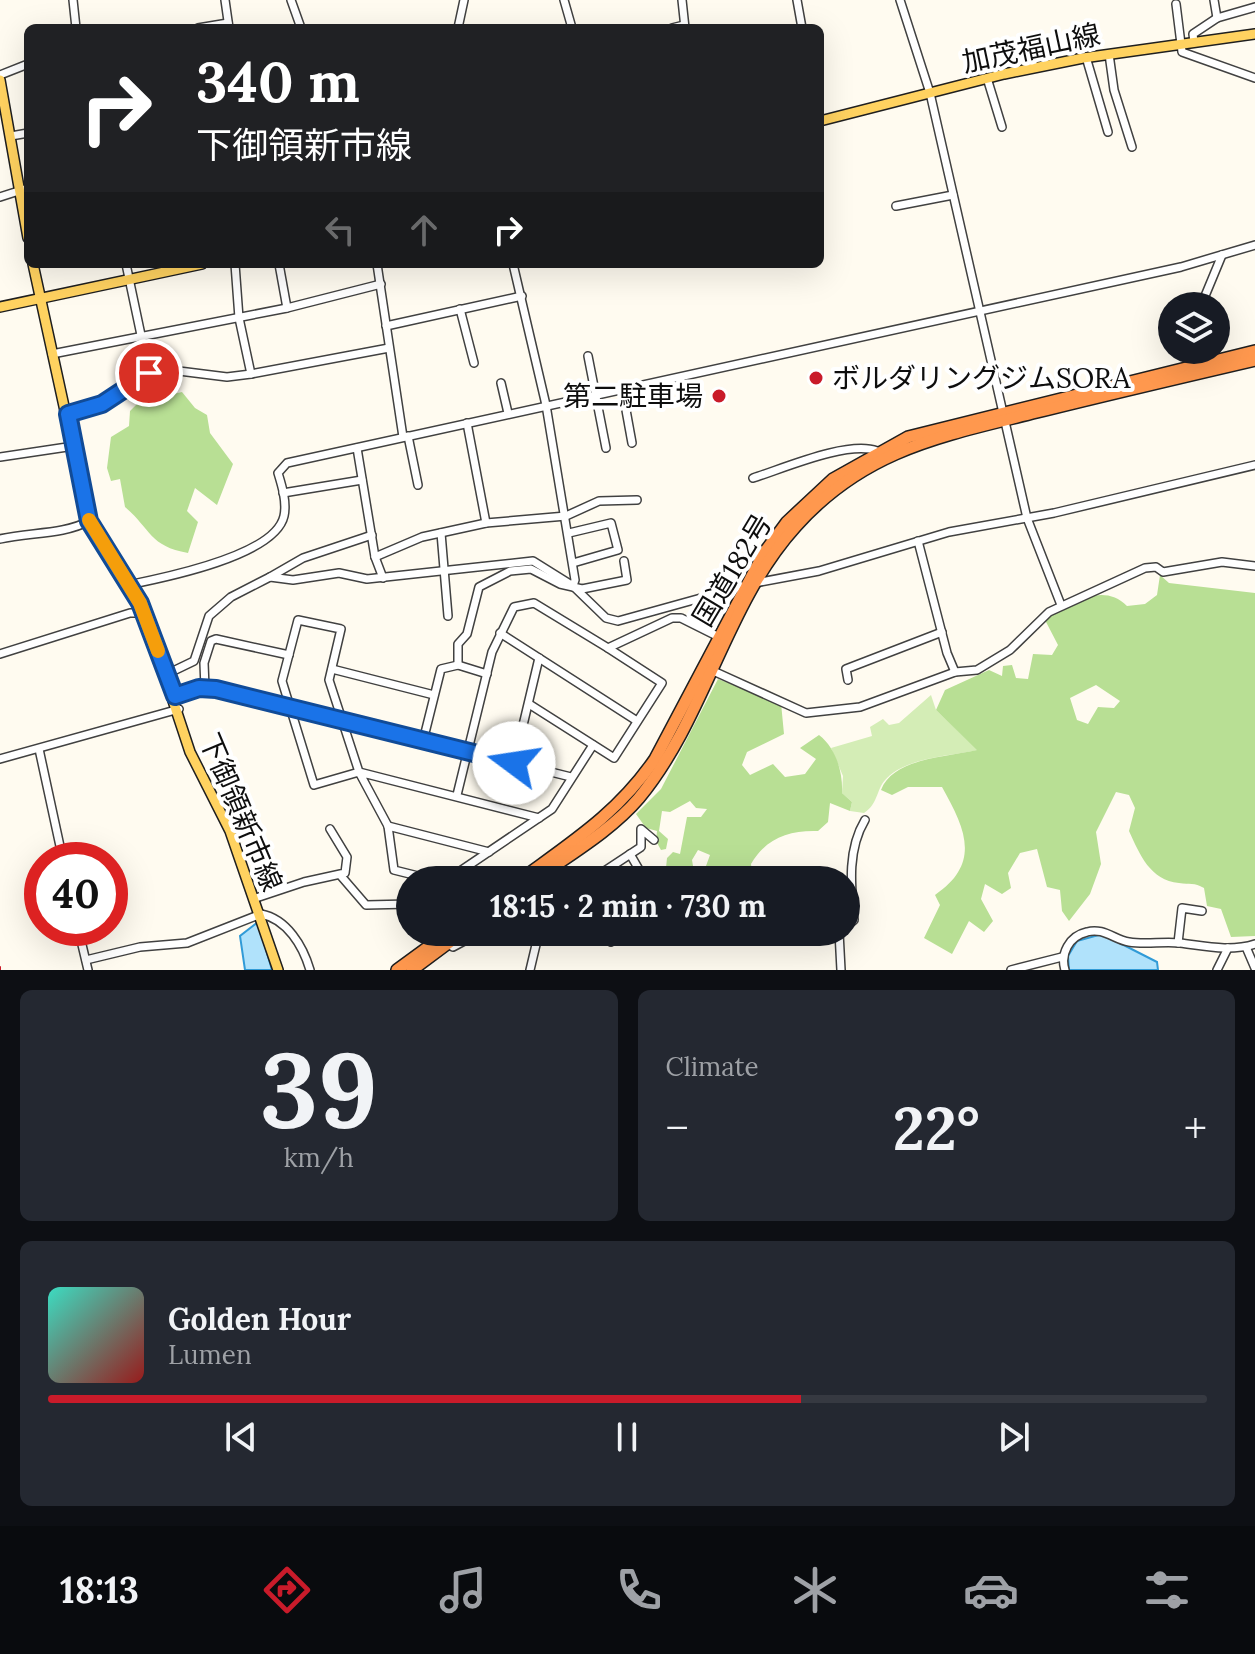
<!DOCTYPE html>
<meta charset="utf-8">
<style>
:root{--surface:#171b24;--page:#242831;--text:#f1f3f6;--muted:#9ea1a6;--line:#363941;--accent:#c91b2a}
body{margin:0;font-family:Lora,"Noto Sans JP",serif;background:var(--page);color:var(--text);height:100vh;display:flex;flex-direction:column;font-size:30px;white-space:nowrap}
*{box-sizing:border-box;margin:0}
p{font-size:26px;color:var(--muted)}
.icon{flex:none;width:44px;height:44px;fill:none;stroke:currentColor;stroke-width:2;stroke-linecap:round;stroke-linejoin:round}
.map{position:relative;height:970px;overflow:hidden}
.drawer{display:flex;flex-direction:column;gap:20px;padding:20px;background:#0d0f14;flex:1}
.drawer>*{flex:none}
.guide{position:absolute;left:24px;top:24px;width:800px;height:244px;border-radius:12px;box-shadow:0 8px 32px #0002;background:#202124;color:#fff;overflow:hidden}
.controls{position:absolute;left:1158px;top:292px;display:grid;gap:16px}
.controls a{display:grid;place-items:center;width:72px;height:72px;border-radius:50%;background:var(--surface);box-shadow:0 8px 32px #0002;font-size:40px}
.speed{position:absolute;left:24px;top:842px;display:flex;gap:16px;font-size:40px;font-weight:700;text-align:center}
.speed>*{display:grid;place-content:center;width:104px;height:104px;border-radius:50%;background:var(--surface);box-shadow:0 8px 32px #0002;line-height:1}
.speed .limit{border:12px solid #d22;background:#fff;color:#111}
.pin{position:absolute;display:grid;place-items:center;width:68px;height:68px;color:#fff;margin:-34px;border:4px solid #fff;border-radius:50%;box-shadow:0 2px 8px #0007}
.me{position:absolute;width:88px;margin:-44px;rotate:284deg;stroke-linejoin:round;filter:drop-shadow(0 0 6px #0008)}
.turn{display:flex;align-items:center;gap:28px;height:168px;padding:0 40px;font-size:36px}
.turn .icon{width:104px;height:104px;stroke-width:2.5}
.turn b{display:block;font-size:56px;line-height:68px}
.lanes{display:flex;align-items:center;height:76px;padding:0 40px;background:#0003;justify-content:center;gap:40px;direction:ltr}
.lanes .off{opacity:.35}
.big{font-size:60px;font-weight:800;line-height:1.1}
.drawer .tile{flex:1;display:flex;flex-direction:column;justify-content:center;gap:12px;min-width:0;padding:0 28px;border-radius:12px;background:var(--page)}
.drawer .dial{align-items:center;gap:0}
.dial b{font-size:104px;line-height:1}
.song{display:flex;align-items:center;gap:24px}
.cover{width:96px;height:96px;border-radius:12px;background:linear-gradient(135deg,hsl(170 70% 55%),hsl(0 70% 35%))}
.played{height:8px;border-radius:4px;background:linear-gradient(90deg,var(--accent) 65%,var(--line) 65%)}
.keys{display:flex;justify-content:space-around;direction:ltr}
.heat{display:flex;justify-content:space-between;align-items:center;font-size:44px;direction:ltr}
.drawer .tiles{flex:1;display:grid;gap:20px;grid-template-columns:1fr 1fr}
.tile:last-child{grid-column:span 2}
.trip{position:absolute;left:396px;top:866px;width:464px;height:80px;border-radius:40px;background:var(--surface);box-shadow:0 8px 32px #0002;font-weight:800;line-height:80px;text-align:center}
.tabs{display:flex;height:128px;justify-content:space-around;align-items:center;background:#090b0e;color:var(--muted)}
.tabs .icon{width:56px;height:56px}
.tabs .selected{color:var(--accent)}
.tabs b{font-size:36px;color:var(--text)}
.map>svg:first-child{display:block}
</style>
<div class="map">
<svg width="1255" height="970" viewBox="0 0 1255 970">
<rect width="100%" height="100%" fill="#fffbf0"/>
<path fill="#d4edb6" d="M931,695L936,710L978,750C951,756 908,757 887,778C876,788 879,803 864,813L850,811L852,802L842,793L843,776L831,748L872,736L870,727L883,719L889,725L899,723Z"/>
<g fill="#b8df94" fill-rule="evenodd">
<path d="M182,392L195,408L207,415L210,433L233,464L217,505L195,488L187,511L198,522L188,553C149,546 151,529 125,507L120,479L111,481L107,468L111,437L129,426L130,411L139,402Z"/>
<path d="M1160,575L1169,583L1255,593V936L1231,937L1221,909L1207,906L1204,888C1194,882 1190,885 1179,883C1150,880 1140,855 1129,831L1135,808L1129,795L1116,792L1096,832L1101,864L1090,894L1069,921L1062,911L1060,890L1047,887L1037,849L1020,853L1008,873L1011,888L1002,894L985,884L981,899L993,921L984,932L969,921L952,954L924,938L940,905L935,895C982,863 965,828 942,787H908L892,795L881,790C893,758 947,757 977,750L936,710L945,690L989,670L1002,676L1003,666L1012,665L1016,678L1028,679L1033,654L1052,655L1058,645L1045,620C1068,604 1103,581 1127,606L1145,604L1157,595ZM1096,685L1120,701L1114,708L1098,707L1088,724L1077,720L1070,698Z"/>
<path d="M718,679L781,703L784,734L747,752L742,765L750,775L773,764L785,777L805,774L816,759L800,748L819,735C836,748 843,772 842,793L852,802L850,811L830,803L828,822L818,831C789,830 766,838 751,864L753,880L702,877L710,855L698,850L692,860L694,872L686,880H666L661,871L666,868L667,858L673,852L680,854L687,817H701L707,809L696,808L690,801L670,812L662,811L659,831L668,839L666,849L661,850L656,841L657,831L646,828L636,814L661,789Z"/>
</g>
<g fill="#b0e2fb" stroke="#319bd7" stroke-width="2">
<polygon points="258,922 272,970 245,970 240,936"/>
<polygon points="1102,934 1157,962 1158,970 1069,970 1068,956 1077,941"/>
</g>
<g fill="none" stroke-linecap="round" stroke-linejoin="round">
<g stroke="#414141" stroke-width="10">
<g id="minor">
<polyline points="73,0 76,28"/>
<polyline points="225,0 229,28"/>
<polyline points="291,0 301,28"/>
<polyline points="564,0 572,28"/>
<polyline points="682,0 685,28"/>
<polyline points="797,0 802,28"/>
<polyline points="900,0 930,93 1027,518 1061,605"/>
<polyline points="1214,0 1217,18"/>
<polyline points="1176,4 1182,52 1255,78"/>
<polyline points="198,28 228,23"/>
<polyline points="458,28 464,0"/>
<polyline points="672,28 684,25"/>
<polyline points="1194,42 1193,34 1217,18 1255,7"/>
<polyline points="1109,54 1114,90 1132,147"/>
<polyline points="1086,57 1108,132"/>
<polyline points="0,75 28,64"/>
<polyline points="987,78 1002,127"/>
<polyline points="11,136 28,133"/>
<polyline points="0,197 28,188"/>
<polyline points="896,206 953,195"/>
<polyline points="126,264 149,373"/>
<polyline points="235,264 239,318 251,374"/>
<polyline points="279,264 287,308"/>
<polyline points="377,264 403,437"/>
<polyline points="513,264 546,405 575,580 573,586"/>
<polyline points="1193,306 1205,296 1222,255"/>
<polyline points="460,309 474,363"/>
<polyline points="386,326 522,296"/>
<polyline points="1188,350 1193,365"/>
<polyline points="52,354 287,308 381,284"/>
<polyline points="588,356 606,448"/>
<polyline points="501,383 508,413"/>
<polyline points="622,388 632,443"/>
<polyline points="68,414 102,404 149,373 171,370 227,377 251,374 389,348"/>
<polyline points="467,423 486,523"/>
<polyline points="408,436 418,485"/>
<polyline points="357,448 375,557 383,578"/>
<polyline points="0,457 74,446"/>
<path d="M753,478C782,469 848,440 877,451"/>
<polyline points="283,493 362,480"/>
<polyline points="441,533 448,616"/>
<polyline points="569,533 611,523 618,550 573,563"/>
<path d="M0,539C29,532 63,535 89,521"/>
<polyline points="918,541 947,653 955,672"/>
<polyline points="375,557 422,537 486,523 566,516 599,501 637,500"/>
<polyline points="270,577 303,558 372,535"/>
<path d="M128,585C163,578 275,556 284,516C287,502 282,486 278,473L287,463L1181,267L1255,245"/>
<polyline points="500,633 637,721"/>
<polyline points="0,654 130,613 144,613"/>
<polyline points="458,665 458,644 467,634 479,587 510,571 531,569 560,584 582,589 627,580 624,561"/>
<polyline points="332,669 434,695"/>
<polyline points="711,670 806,713 860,707 955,672 977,670 1010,650 1049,612 1145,568 1156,567 1163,572 1222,562 1255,566"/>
<polyline points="167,674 194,661 209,616 231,597 270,577 293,580 339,573 367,579 533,561 573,586 606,618 618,621 755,583 819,571 949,532 1054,513 1255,465"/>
<polyline points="848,680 846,669 942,632"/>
<polyline points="205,688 204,663 211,641 216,639 289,655"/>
<polyline points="175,696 199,688 216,689 571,777"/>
<polyline points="529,704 614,758 662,683 608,648"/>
<polyline points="423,741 441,669 458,665 487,674"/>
<polyline points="39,749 63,860"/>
<polyline points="0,759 179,709"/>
<polyline points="514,763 539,658"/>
<polyline points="457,795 492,652 514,607 534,603 608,648 672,618 681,618 721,638"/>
<polyline points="388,826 489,852"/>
<polyline points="630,854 645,880"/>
<polyline points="341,876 366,905 410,904"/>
<polyline points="434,880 394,870 388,826 359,772 329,680 341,629 298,620 282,681 314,785 359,772 539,818"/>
<polyline points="447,880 552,809 593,745"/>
<polyline points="591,880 641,847 641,829 654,840"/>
<polyline points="253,899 304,882 345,873 347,857 330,829"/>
<path d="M846,927L854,920C851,886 847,850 865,820"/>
<polyline points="78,928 88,970"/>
<polyline points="591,932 611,942"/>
<polyline points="839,932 841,970"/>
<polyline points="445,942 453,947 481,932"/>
<polyline points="1178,943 1182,908 1202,911"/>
<polyline points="1246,947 1255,968"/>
<path d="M86,960L140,947L187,943L261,914C287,919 303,946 310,970"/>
<polyline points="530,970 539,932"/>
<polyline points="1011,970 1062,957"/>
<path d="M1065,970C1060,954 1069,936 1087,932C1103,927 1115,940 1129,942C1146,945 1163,941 1180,943C1205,946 1230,952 1255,944"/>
<polyline points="1217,970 1228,948"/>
</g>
</g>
<g stroke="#1f1f1f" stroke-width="12">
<g id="major">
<polyline points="0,80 28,238"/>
<polyline points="820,121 1004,74 1083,58 1255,34"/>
<polyline points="33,264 89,521 144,613 190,752 230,831 278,970"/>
<polyline points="0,307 202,264"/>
</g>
</g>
<g stroke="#1f1f1f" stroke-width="14">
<g id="highway">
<path d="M520,880C572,842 618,813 655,759L764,553L787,522L833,479L908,437L1255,351"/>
<path d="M534,880C569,855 611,831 639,798C706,717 725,604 796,526C865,449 942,436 1037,412C1109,394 1182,377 1255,360"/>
<polyline points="397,970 449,932"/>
<polyline points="412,970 463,932"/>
</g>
</g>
<use href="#minor" stroke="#fff" stroke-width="7"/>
<use href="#major" stroke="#ffd260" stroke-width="9"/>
<use href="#highway" stroke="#ff984e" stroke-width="11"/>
<polyline stroke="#c91b2a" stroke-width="2" points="0,967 0,970"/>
</g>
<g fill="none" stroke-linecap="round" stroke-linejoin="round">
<g stroke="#114b97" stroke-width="20">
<polyline id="route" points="149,373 102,404 68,414 89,521 140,603 175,696 199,688 216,689 514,763"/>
</g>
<use href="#route" stroke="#1a73e8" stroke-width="14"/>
<polyline stroke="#f59e0b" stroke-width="14" points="89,520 140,603 158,651"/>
</g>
<g fill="#c91b2a" stroke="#fff" stroke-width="3">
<circle cx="816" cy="378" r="8"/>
<circle cx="719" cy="396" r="8"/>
</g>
<g text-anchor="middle" stroke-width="8" stroke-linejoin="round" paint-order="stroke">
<g font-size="28" fill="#0e0e0e" stroke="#fff">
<text transform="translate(1031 48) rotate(-12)" y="10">加茂福山線</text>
<text transform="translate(732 570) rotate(-59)" y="10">国道182号</text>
<text transform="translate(241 812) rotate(67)" y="10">下御領新市線</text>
</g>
<g font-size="28" fill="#0e0e0e" stroke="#fff" text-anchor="start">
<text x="832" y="388">ボルダリングジムSORA</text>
<text x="703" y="406" text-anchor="end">第二駐車場</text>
</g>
</g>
</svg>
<div class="controls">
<a><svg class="icon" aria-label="layers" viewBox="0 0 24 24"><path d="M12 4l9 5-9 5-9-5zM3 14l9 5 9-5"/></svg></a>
</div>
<div class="speed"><div class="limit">40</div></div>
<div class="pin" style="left:149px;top:373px;background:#d93025"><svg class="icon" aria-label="arrive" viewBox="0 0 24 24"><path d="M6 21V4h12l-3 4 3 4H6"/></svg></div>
<svg class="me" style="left:514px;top:763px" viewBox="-20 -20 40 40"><circle r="19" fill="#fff"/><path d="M0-13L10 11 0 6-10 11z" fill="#1a73e8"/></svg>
<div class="trip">18:15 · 2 min · 730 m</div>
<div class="guide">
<div class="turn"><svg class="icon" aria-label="right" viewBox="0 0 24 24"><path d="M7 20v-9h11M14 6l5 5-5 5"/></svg><div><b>340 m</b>下御領新市線</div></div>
<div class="lanes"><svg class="icon off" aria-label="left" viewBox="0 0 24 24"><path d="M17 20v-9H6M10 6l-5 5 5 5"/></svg><svg class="icon off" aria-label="ahead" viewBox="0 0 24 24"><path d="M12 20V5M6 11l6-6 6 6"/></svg><svg class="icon" aria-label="right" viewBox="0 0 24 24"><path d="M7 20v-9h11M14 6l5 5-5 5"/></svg></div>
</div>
</div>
<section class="drawer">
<div class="tiles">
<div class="tile dial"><b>39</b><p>km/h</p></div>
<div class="tile"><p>Climate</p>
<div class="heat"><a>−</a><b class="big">22°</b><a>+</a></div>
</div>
<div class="tile">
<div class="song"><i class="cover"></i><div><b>Golden Hour</b><p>Lumen</p></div></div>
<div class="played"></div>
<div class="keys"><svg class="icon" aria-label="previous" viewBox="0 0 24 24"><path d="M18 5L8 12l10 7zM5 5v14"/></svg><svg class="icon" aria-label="pause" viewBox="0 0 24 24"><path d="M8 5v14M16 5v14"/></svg><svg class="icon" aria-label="next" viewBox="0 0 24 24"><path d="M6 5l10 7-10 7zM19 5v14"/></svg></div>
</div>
</div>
</section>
<nav class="tabs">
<b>18:13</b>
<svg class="icon selected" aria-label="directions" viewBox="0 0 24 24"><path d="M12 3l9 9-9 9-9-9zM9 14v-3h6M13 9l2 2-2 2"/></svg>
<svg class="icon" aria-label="music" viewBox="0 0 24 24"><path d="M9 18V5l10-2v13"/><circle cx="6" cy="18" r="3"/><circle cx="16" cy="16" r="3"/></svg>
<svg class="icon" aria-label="phone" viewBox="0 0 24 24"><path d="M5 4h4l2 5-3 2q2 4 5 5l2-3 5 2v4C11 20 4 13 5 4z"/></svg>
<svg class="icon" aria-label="climate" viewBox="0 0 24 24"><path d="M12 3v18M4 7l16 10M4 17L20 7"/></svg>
<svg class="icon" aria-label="car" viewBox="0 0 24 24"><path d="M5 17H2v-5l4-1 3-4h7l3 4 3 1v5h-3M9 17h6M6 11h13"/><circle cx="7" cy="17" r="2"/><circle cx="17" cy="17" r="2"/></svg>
<svg class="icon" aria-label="filters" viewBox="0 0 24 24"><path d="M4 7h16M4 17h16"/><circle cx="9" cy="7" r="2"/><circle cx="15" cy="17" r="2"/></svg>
</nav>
